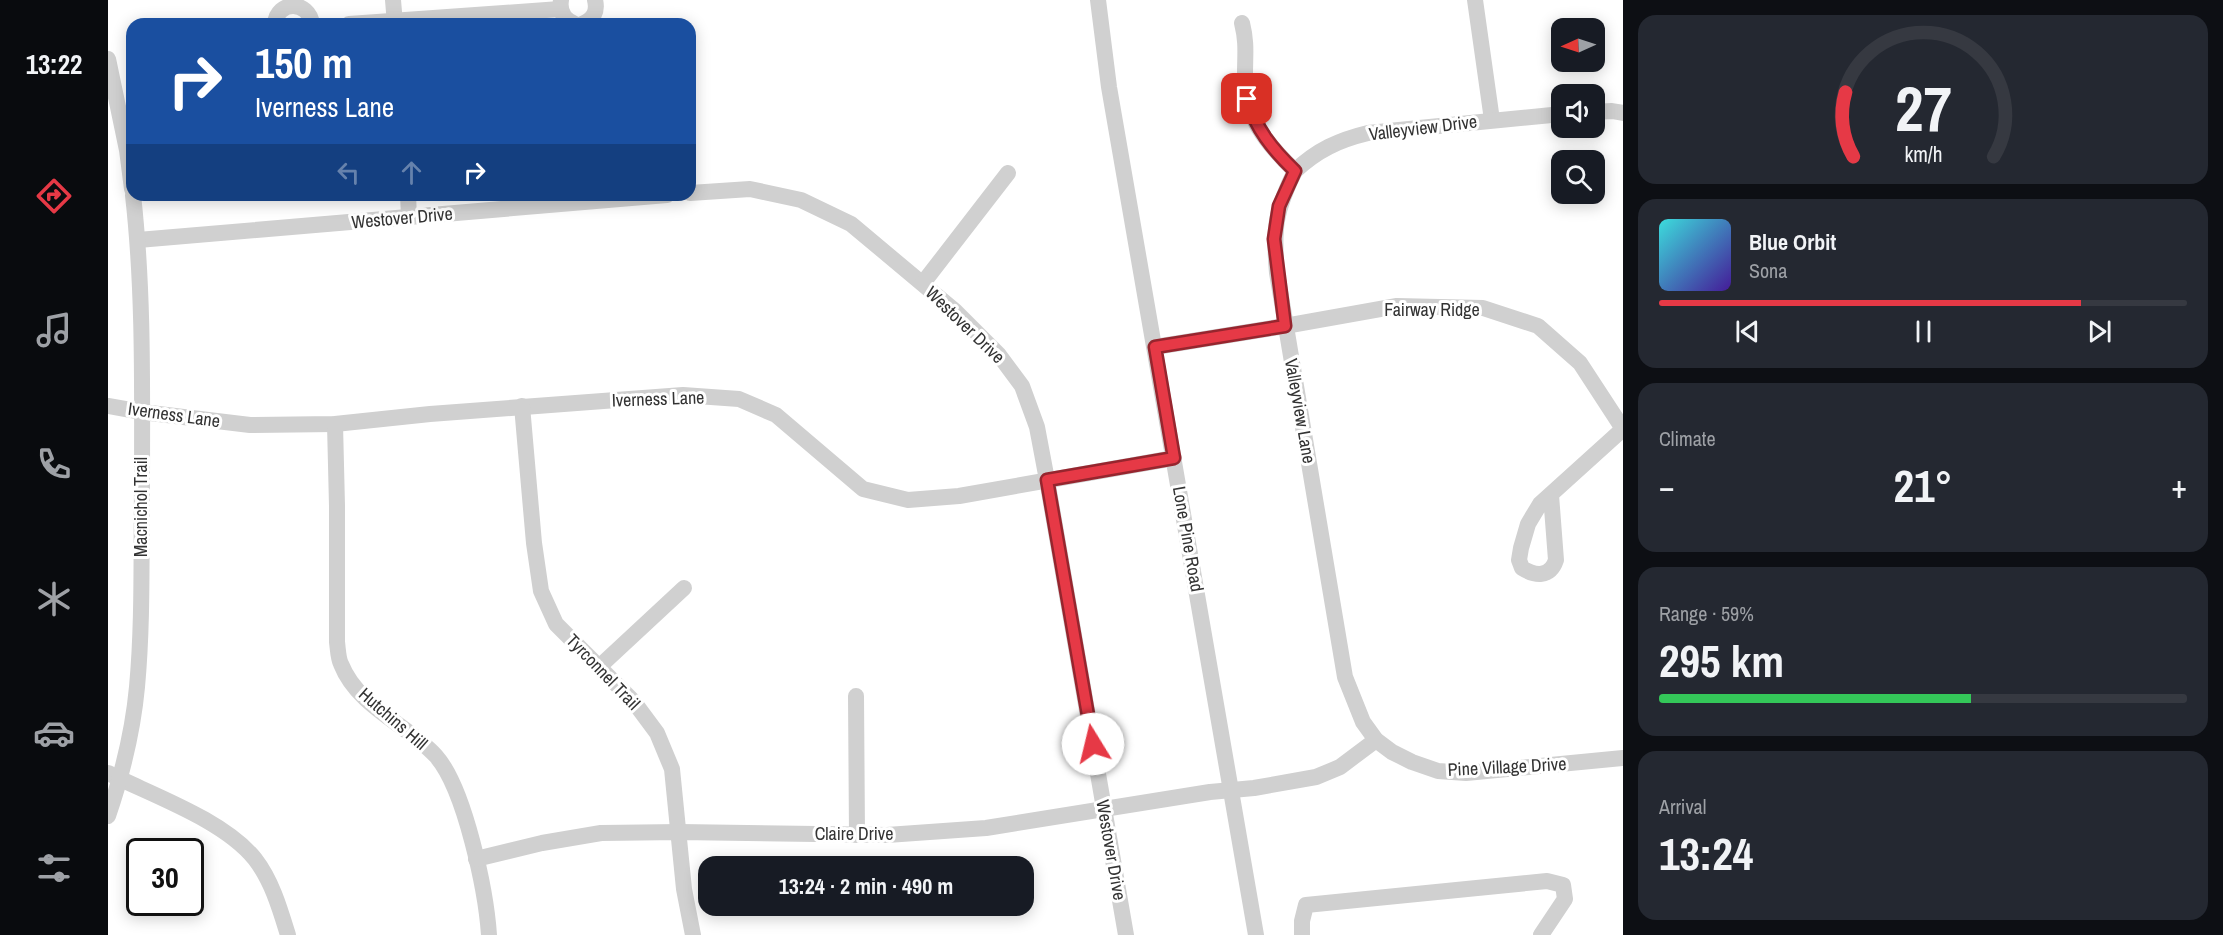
<!DOCTYPE html>
<meta charset="utf-8">
<style>
:root{--surface:#171b24;--page:#242831;--text:#f1f3f6;--muted:#9ea1a6;--line:#363941;--accent:#e63946}
body{margin:0;font-family:"Archivo Narrow",sans-serif;background:var(--page);color:var(--text);height:100vh;display:flex;flex-direction:column;font-size:22px;white-space:nowrap}
*{box-sizing:border-box;margin:0}
p{font-size:20px;color:var(--muted)}
.icon{flex:none;width:33px;height:33px;fill:none;stroke:currentColor;stroke-width:2;stroke-linecap:round;stroke-linejoin:round}
.map{position:relative;flex:1;overflow:hidden}
.details{display:flex;flex-direction:column;gap:15px;padding:15px;background:#0d0f14;width:600px}
.details>*{flex:none}
.banner{position:absolute;left:18px;top:18px;width:570px;height:183px;border-radius:18px;box-shadow:0 3px 15px #0003;background:#1a4fa0;color:#fff;overflow:hidden}
.needle{width:39px;rotate:267deg}
.fabs{position:absolute;left:1443px;top:18px;display:grid;gap:12px}
.fabs a{display:grid;place-items:center;width:54px;height:54px;border-radius:12px;background:var(--surface);box-shadow:0 3px 15px #0003;font-size:30px}
.speed{position:absolute;left:18px;top:838px;display:flex;gap:12px;font-size:30px;font-weight:700;text-align:center}
.speed>*{display:grid;place-content:center;width:78px;height:78px;border-radius:50%;background:var(--surface);box-shadow:0 3px 15px #0003;line-height:1}
.speed .limit{border:3px solid #111;border-radius:9px;background:#fff;color:#111}
.pin{position:absolute;display:grid;place-items:center;width:51px;height:51px;color:#fff;margin:-26px;border-radius:12px;box-shadow:0 3px 9px #0006}
.me{position:absolute;width:66px;margin:-33px;rotate:351deg;stroke-linejoin:round;filter:drop-shadow(0 0 4px #0008)}
.turn{display:flex;align-items:center;gap:21px;height:126px;padding:0 30px;font-size:27px}
.turn .icon{width:78px;height:78px;stroke-width:2.5}
.turn b{display:block;font-size:42px;line-height:51px}
.lanes{display:flex;align-items:center;height:57px;padding:0 30px;background:#0003;justify-content:center;gap:30px;direction:ltr}
.lanes .off{opacity:.35}
.big{font-size:45px;font-weight:700;line-height:1.1}
.details .widget{flex:1;display:flex;flex-direction:column;justify-content:center;gap:9px;min-width:0;padding:0 21px;border-radius:18px;background:var(--page)}
.details .dial{align-items:center;gap:0}
.dial svg{height:156px;overflow:visible;fill:none;stroke:var(--line);stroke-width:7;stroke-linecap:round;text-anchor:middle}
.dial text{fill:var(--text);stroke:none}
.song{display:flex;align-items:center;gap:18px}
.cover{width:72px;height:72px;border-radius:9px;background:linear-gradient(135deg,hsl(180 70% 55%),hsl(260 70% 35%))}
.played{height:6px;border-radius:3px;background:linear-gradient(90deg,var(--accent) 80%,var(--line) 80%)}
.keys{display:flex;justify-content:space-around;direction:ltr}
.heat{display:flex;justify-content:space-between;align-items:center;font-size:33px;direction:ltr}
.charge{height:9px;border-radius:4px;background:linear-gradient(90deg,#34c759 59%,var(--line) 0)}
.trip{position:absolute;left:590px;top:856px;width:336px;height:60px;border-radius:18px;background:var(--surface);box-shadow:0 3px 15px #0003;font-weight:700;line-height:60px;text-align:center}
main{display:flex;flex:1;min-height:0}
.tab-bar{display:flex;flex-direction:column;width:108px;justify-content:space-around;align-items:center;background:#090b0e;color:var(--muted)}
.tab-bar .icon{width:42px;height:42px}
.tab-bar .selected{color:var(--accent)}
.tab-bar b{font-size:27px;color:var(--text)}
.map>svg:first-child{display:block}
</style>
<main>
<nav class="tab-bar">
<b>13:22</b>
<svg class="icon selected" aria-label="directions" viewBox="0 0 24 24"><path d="M12 3l9 9-9 9-9-9zM9 14v-3h6M13 9l2 2-2 2"/></svg>
<svg class="icon" aria-label="music" viewBox="0 0 24 24"><path d="M9 18V5l10-2v13"/><circle cx="6" cy="18" r="3"/><circle cx="16" cy="16" r="3"/></svg>
<svg class="icon" aria-label="phone" viewBox="0 0 24 24"><path d="M5 4h4l2 5-3 2q2 4 5 5l2-3 5 2v4C11 20 4 13 5 4z"/></svg>
<svg class="icon" aria-label="climate" viewBox="0 0 24 24"><path d="M12 3v18M4 7l16 10M4 17L20 7"/></svg>
<svg class="icon" aria-label="car" viewBox="0 0 24 24"><path d="M5 17H2v-5l4-1 3-4h7l3 4 3 1v5h-3M9 17h6M6 11h13"/><circle cx="7" cy="17" r="2"/><circle cx="17" cy="17" r="2"/></svg>
<svg class="icon" aria-label="filters" viewBox="0 0 24 24"><path d="M4 7h16M4 17h16"/><circle cx="9" cy="7" r="2"/><circle cx="15" cy="17" r="2"/></svg>
</nav>
<div class="map">
<svg width="1515" height="935" viewBox="0 0 1515 935">
<rect width="100%" height="100%" fill="#fff"/>
<g fill="none" stroke-linecap="round" stroke-linejoin="round">
<g stroke="#d0d0d0" stroke-width="16">
<polyline points="285,0 287,24"/>
<path d="M453,0C451,12 456,20 467,24"/>
<polyline points="990,0 1001,87 1148,935"/>
<polyline points="1367,0 1384,120"/>
<path d="M1134,23C1139,43 1137,55 1137,74C1138,119 1156,141 1187,171C1167,211 1165,229 1169,273L1237,677L1255,722L1268,740L1284,752L1304,762L1330,771L1358,773L1515,758"/>
<path d="M167,24C169,0 201,0 204,24"/>
<polyline points="241,24 452,9"/>
<path d="M474,24C485,20 490,12 487,0"/>
<polyline points="0,59 19,150 24,189"/>
<polyline points="1486,112 1504,111 1515,113"/>
<path d="M1187,171C1209,150 1231,140 1260,133L1454,114"/>
<polyline points="582,193 642,189 693,200 743,224 847,311 891,355 914,386 929,427 939,480 1018,935"/>
<polyline points="300,195 301,217"/>
<polyline points="30,240 559,195"/>
<polyline points="815,283 900,173"/>
<polyline points="1047,347 1177,326 1289,306 1375,308 1430,326 1472,363 1515,429"/>
<polyline points="0,406 34,412 142,425 227,424 322,414 575,395 631,399 668,415 755,489 800,500 851,496 1066,458"/>
<polyline points="414,406 426,543 433,591 448,624 526,702 549,733 564,769 576,889 585,935"/>
<path d="M227,424L229,506V642C230,649 230,658 233,664C250,707 299,724 328,756C357,789 378,891 381,935"/>
<path d="M1443,495L1448,560C1442,578 1427,576 1414,568L1411,560L1413,548L1420,524L1432,504L1515,429"/>
<polyline points="491,667 576,588"/>
<polyline points="748,696 749,835"/>
<path d="M0,773C44,795 116,820 147,859C164,881 172,909 180,935"/>
<path d="M0,816C14,775 25,730 29,687C35,622 33,556 34,491C34,392 36,293 25,195"/>
<polyline points="368,859 434,843 493,833 572,832 779,835 878,828 1102,792 1146,788 1208,777 1232,767 1268,740"/>
<polyline points="1194,935 1194,921 1198,905 1439,881 1455,885 1457,899 1433,935"/>
</g>
</g>
<g fill="none" stroke-linecap="round" stroke-linejoin="round">
<g stroke="#96252e" stroke-width="15">
<path id="route" d="M985,744L939,480L1066,458L1047,347L1177,326L1166,239L1171,206L1187,171C1164,149 1148,129 1139,99"/>
</g>
<use href="#route" stroke="#e63946" stroke-width="10"/>
</g>
<g text-anchor="middle" stroke-width="6" stroke-linejoin="round" paint-order="stroke">
<g font-size="18" fill="#333" stroke="#fff">
<text transform="translate(1315 128) rotate(-7)" y="6">Valleyview Drive</text>
<text transform="translate(294 218) rotate(-5)" y="6">Westover Drive</text>
<text x="1324" y="316">Fairway Ridge</text>
<text transform="translate(857 325) rotate(44)" y="6">Westover Drive</text>
<text transform="translate(550 399) rotate(-2)" y="6">Iverness Lane</text>
<text transform="translate(1192 411) rotate(80)" y="6">Valleyview Lane</text>
<text transform="translate(66 415) rotate(8)" y="6">Iverness Lane</text>
<text transform="translate(33 507) rotate(-90)" y="6">Macnichol Trail</text>
<text transform="translate(1080 539) rotate(80)" y="6">Lone Pine Road</text>
<text transform="translate(495 672) rotate(46)" y="6">Tyrconnel Trail</text>
<text transform="translate(285 719) rotate(41)" y="6">Hutchins Hill</text>
<text transform="translate(1399 767) rotate(-3)" y="6">Pine Village Drive</text>
<text x="746" y="840">Claire Drive</text>
<text transform="translate(1003 850) rotate(80)" y="6">Westover Drive</text>
</g>
</g>
</svg>
<div class="fabs">
<a><svg class="needle" viewBox="-14 -14 28 28"><path d="M0-13l5 13h-10z" fill="#e53935"/><path d="M0 13l5-13h-10z" fill="#9ea1a6"/></svg></a>
<a><svg class="icon" aria-label="sound" viewBox="0 0 24 24"><path d="M4 9h4l5-4v14l-5-4H4zM17 9q2 3 0 6"/></svg></a>
<a><svg class="icon" aria-label="search" viewBox="0 0 24 24"><circle cx="10" cy="10" r="6"/><path d="M15 15l6 6"/></svg></a>
</div>
<div class="speed"><div class="limit">30</div></div>
<div class="pin" style="left:1139px;top:99px;background:#d93025"><svg class="icon" aria-label="arrive" viewBox="0 0 24 24"><path d="M6 21V4h12l-3 4 3 4H6"/></svg></div>
<svg class="me" style="left:985px;top:744px" viewBox="-20 -20 40 40"><circle r="19" fill="#fff"/><path d="M0-13L10 11 0 6-10 11z" fill="#e63946"/></svg>
<div class="trip">13:24 · 2 min · 490 m</div>
<div class="banner">
<div class="turn"><svg class="icon" aria-label="right" viewBox="0 0 24 24"><path d="M7 20v-9h11M14 6l5 5-5 5"/></svg><div><b>150 m</b>Iverness Lane</div></div>
<div class="lanes"><svg class="icon off" aria-label="left" viewBox="0 0 24 24"><path d="M17 20v-9H6M10 6l-5 5 5 5"/></svg><svg class="icon off" aria-label="ahead" viewBox="0 0 24 24"><path d="M12 20V5M6 11l6-6 6 6"/></svg><svg class="icon" aria-label="right" viewBox="0 0 24 24"><path d="M7 20v-9h11M14 6l5 5-5 5"/></svg></div>
</div>
</div>
<section class="details">
<div class="widget dial"><svg viewBox="0 0 100 80">
<path d="M14 69A42 42 0 1 1 86 69"/>
<path d="M14 69A42 42 0 0 1 10 36" stroke="#e63946"/>
<text x="50" y="56" font-size="32" font-weight="700">27</text>
<text x="50" y="72" font-size="11">km/h</text>
</svg></div>
<div class="widget">
<div class="song"><i class="cover"></i><div><b>Blue Orbit</b><p>Sona</p></div></div>
<div class="played"></div>
<div class="keys"><svg class="icon" aria-label="previous" viewBox="0 0 24 24"><path d="M18 5L8 12l10 7zM5 5v14"/></svg><svg class="icon" aria-label="pause" viewBox="0 0 24 24"><path d="M8 5v14M16 5v14"/></svg><svg class="icon" aria-label="next" viewBox="0 0 24 24"><path d="M6 5l10 7-10 7zM19 5v14"/></svg></div>
</div>
<div class="widget"><p>Climate</p>
<div class="heat"><a>−</a><b class="big">21°</b><a>+</a></div>
</div>
<div class="widget"><p>Range · 59%</p><b class="big">295 km</b><div class="charge"></div></div>
<div class="widget"><p>Arrival</p><b class="big">13:24</b></div>
</section>
</main>
